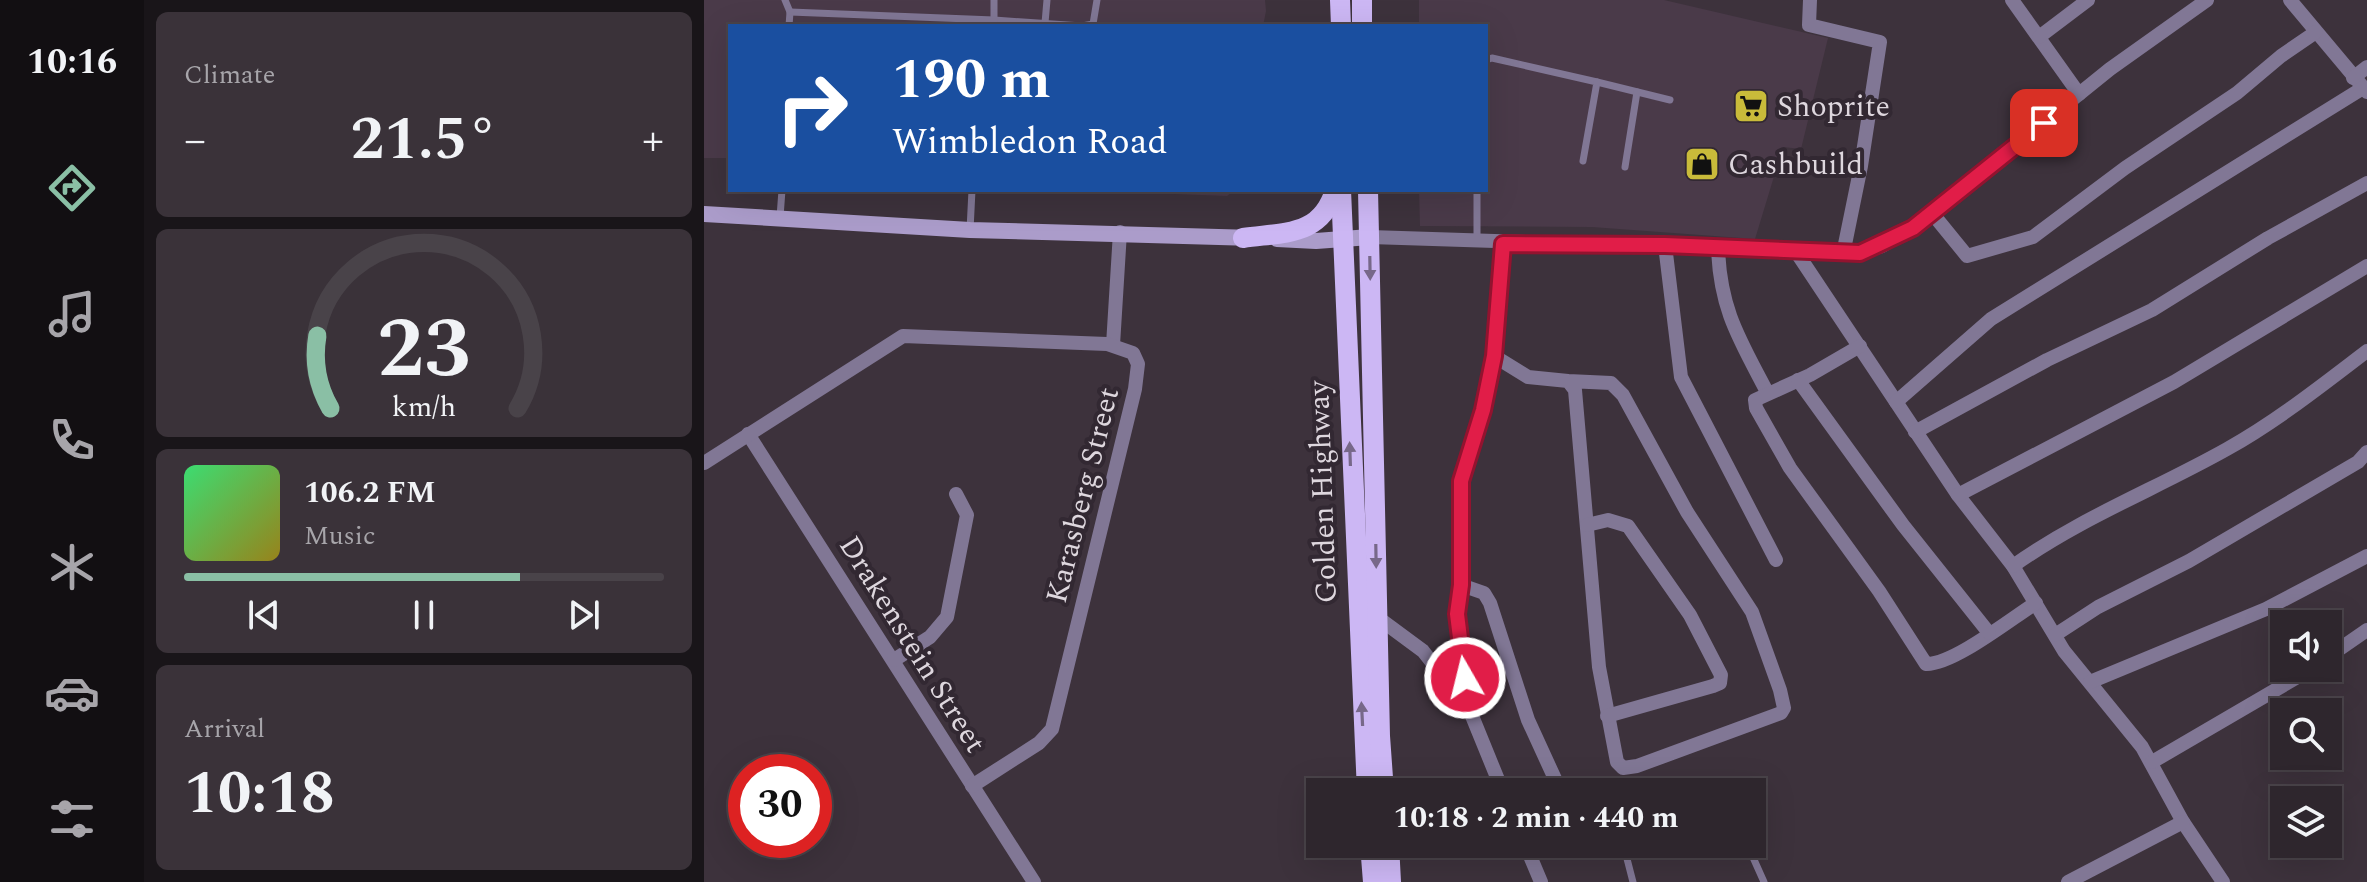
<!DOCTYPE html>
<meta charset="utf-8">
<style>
:root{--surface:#2e262d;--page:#3a3239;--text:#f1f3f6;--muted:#a7a5aa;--line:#494349;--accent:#8abfa5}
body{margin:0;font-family:Spectral,serif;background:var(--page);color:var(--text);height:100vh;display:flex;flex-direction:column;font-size:30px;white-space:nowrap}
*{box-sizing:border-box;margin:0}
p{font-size:26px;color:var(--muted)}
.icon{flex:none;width:44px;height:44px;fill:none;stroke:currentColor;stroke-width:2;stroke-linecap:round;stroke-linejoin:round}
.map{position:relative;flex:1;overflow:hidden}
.side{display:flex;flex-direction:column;gap:12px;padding:12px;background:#191519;width:560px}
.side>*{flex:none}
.top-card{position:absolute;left:24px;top:24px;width:760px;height:168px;border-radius:0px;box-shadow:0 8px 32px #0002,0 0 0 2px var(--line);background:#1a4fa0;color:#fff;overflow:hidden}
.controls{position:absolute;left:1566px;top:610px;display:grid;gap:16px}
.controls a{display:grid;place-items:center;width:72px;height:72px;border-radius:0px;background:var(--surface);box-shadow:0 8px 32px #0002,0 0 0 2px var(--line);font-size:40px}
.speed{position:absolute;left:24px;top:754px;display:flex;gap:16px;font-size:40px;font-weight:700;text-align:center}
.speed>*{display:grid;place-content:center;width:104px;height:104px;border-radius:50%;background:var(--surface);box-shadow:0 8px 32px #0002,0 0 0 2px var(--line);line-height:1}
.speed .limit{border:12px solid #d22;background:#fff;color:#111}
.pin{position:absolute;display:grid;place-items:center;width:68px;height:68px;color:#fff;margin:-34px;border-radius:16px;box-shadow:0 4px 12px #0006}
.me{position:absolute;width:88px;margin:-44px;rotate:352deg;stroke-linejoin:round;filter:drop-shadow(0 0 6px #0008)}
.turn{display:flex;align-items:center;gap:28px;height:168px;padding:0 32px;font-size:36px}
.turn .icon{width:104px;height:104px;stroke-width:2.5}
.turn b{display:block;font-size:56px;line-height:68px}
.big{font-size:60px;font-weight:700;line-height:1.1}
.side .card{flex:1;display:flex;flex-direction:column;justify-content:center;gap:12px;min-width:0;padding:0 28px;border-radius:12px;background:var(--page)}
.side .dial{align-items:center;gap:0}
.dial svg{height:208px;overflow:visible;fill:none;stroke:var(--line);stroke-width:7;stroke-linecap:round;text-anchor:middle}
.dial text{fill:var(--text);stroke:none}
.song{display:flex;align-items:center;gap:24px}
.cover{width:96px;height:96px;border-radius:12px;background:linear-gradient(135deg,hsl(140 70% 55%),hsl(50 70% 35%))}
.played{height:8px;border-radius:4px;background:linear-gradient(90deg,var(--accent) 70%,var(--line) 70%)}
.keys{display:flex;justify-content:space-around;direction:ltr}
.heat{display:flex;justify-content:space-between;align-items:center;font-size:44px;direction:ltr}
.trip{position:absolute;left:602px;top:778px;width:460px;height:80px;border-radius:0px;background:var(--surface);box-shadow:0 8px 32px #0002,0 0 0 2px var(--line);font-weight:700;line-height:80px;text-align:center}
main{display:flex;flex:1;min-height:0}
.dock{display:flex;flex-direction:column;width:144px;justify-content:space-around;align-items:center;background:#120f12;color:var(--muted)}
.dock .icon{width:56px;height:56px}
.dock .active{color:var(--accent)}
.dock b{font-size:36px;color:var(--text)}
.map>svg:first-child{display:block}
</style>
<main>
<nav class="dock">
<b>10:16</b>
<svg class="icon active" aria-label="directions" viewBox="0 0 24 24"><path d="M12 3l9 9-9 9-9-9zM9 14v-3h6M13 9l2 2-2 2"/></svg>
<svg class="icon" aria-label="music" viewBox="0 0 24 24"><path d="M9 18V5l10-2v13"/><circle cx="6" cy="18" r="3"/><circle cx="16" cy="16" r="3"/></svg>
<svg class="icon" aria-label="phone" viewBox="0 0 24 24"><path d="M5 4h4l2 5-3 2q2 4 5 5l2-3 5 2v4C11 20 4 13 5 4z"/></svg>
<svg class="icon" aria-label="climate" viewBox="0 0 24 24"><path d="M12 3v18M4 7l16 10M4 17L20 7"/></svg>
<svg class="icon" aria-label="car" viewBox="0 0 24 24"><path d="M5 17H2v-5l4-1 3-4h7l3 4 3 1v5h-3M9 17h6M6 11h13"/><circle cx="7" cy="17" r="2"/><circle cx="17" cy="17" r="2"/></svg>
<svg class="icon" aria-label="filters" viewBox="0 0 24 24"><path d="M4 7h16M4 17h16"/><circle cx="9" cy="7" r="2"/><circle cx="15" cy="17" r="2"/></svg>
</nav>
<section class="side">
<div class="card"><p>Climate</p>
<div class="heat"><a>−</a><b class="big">21.5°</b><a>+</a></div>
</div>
<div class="card dial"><svg viewBox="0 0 100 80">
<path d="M14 69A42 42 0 1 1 86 69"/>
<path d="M14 69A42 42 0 0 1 9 41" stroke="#8abfa5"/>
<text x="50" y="56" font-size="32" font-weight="700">23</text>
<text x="50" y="72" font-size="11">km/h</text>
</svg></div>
<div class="card">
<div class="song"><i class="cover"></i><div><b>106.2 FM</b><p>Music</p></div></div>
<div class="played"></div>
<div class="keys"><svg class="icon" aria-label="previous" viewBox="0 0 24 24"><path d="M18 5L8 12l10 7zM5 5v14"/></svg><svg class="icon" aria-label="pause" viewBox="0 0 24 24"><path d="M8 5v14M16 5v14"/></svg><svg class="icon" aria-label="next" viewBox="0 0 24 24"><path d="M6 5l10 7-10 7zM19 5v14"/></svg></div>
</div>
<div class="card"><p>Arrival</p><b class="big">10:18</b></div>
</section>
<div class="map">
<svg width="1663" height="882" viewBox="0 0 1663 882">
<rect width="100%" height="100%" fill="#3d323c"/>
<g fill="#4a3a49">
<polygon points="0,0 561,0 562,11 559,26 26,26 26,158 0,158"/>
<polygon points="715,0 960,0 1124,38 1097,149 1079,147 1051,239 888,227 716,226 715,190 782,190 782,26 715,26"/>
<polygon points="365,190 531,190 523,196"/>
</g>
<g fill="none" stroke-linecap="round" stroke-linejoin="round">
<g stroke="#817795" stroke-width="7">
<polyline points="81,0 86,12 85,26"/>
<polyline points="290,0 290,20 378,26 389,24 393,0"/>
<polyline points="86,12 290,20 289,26"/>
<polyline points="341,23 343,0"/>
<polyline points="782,60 788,58 893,82 879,161"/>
<polyline points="893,82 966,100"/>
<polyline points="921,167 933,92"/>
<polyline points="773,190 773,240"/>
<polyline points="76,217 78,190"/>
<polyline points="266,230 268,190"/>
<polyline points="1043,844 1060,882"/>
<polyline points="929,882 921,851 930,844"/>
</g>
<g stroke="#817795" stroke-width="14">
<polyline points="1106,0 1105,25 1176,42 1157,166 1139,254"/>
<polyline points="1308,0 1375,94"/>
<polyline points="1586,0 1663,92"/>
<polyline points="1335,37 1384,0"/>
<polyline points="1649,78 1663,67"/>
<polyline points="1228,213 1263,256 1329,237 1421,168 1533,93 1577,56 1612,32"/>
<polyline points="666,237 1156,253 1178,246 1209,228 1406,69 1503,0"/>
<polyline points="961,245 977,377 1072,560"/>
<path d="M1014,248C1016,310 1036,340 1063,392"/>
<polyline points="1093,253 1254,495 1309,566 1360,651 1438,747 1479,822 1519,882"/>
<polyline points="409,345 416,232"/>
<path d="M1156,346L1106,375L1051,400L1052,408L1086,468L1175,591L1222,664C1249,665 1308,618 1332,603"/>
<polyline points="790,356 824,377 864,381 871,390 895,667 913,762 919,768 933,766 1077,713 1080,708 1076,690 1048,612 983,512 919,395 907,383 864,381"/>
<polyline points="1094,380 1199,525 1285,633"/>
<polyline points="1192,402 1287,319 1659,88"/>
<polyline points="1211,432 1343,360 1448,310 1564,238 1663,183"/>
<polyline points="44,434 330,882"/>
<polyline points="0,463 199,336 403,344 429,353 434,364 431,389 348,729 335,743 268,786"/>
<polyline points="1254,495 1470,382 1663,266"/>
<polyline points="883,525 904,520 924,526 986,615 1017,675 1016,683 1009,686 903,716"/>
<path d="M1309,566C1376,518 1452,489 1523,449C1573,421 1617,386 1663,351"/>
<polyline points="757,585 780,593 786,603 824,720 857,792"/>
<polyline points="673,617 719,651 766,711"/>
<polyline points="1351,635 1394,607 1485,561 1654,462 1663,452"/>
<polyline points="1624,657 1663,630"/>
<polyline points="190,660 226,637 243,617 263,515 252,494"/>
<polyline points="1386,682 1562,609 1663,556"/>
<polyline points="1448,762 1609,668"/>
<polyline points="799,792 766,711 753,614 757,585 757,481 779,410 790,356 799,244"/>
<polyline points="821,844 837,882"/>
<polyline points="1364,882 1479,822"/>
</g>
<g stroke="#ab9cca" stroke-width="16">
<polyline points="0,214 266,230 550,238"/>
<polyline points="573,239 612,241 666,237"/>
</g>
<g stroke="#ccb7f4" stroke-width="20">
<polyline points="636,0 637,26"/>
<polyline points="658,0 658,26"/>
<polyline points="637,190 663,792"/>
<polyline points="664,190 676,736 680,792"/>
<path d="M539,238C580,232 617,237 631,190"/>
<polyline points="666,844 669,882"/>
<polyline points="685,844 687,882"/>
</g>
</g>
<defs><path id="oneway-solid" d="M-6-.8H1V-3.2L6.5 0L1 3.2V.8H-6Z" transform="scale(2)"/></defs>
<g fill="#776889">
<use href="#oneway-solid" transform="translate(666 268) rotate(89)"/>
<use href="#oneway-solid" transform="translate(646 454) rotate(-92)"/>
<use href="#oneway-solid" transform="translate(672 556) rotate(89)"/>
<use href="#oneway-solid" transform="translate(658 714) rotate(-93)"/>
</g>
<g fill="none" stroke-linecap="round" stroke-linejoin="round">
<g stroke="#92132f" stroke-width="20">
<polyline id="route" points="761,678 753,614 757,585 757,481 779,410 790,356 799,244 961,245 1156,253 1209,228 1340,123"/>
</g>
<use href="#route" stroke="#e11d48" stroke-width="14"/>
</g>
<defs>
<g id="supermarket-square" transform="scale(1.8)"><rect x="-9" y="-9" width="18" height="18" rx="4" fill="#c9bb3a" stroke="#322832"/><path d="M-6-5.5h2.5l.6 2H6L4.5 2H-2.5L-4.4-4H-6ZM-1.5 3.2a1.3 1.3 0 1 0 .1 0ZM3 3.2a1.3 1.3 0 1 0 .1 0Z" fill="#111"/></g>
<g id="shop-square" transform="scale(1.8)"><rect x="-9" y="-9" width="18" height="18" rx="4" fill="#c9bb3a" stroke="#322832"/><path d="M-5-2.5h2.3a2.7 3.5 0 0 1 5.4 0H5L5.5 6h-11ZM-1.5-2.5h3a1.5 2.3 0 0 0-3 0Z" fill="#111"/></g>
</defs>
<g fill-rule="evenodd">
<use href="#supermarket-square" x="1047" y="106"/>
<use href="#shop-square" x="998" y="164"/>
</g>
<g text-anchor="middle" stroke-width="8" stroke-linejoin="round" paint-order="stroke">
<g font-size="30" fill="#ded7de" stroke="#322832" text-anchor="start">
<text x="1073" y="116">Shoprite</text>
<text x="1024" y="174">Cashbuild</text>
</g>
<g font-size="30" fill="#ded7de" stroke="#322832">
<text transform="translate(618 492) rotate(-92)" y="10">Golden Highway</text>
<text transform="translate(378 495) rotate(-76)" y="10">Karasberg Street</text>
<text transform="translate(209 644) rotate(58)" y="10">Drakenstein Street</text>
</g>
</g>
</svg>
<div class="controls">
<a><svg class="icon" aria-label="sound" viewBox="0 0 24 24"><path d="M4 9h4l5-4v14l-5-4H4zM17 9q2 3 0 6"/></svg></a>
<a><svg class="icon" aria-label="search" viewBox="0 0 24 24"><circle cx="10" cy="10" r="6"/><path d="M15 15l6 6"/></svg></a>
<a><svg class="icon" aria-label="layers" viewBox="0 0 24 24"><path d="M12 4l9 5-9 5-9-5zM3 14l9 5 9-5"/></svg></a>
</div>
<div class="speed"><div class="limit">30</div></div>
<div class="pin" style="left:1340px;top:123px;background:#d93025"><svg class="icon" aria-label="arrive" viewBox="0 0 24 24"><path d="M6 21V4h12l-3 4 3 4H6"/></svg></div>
<svg class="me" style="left:761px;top:678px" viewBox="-20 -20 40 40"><circle r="17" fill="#e11d48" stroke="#fff" stroke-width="3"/><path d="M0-11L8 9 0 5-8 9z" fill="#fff"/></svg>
<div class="trip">10:18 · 2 min · 440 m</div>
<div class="top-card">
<div class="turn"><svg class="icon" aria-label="right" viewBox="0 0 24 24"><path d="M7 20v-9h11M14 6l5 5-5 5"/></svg><div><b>190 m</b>Wimbledon Road</div></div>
</div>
</div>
</main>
